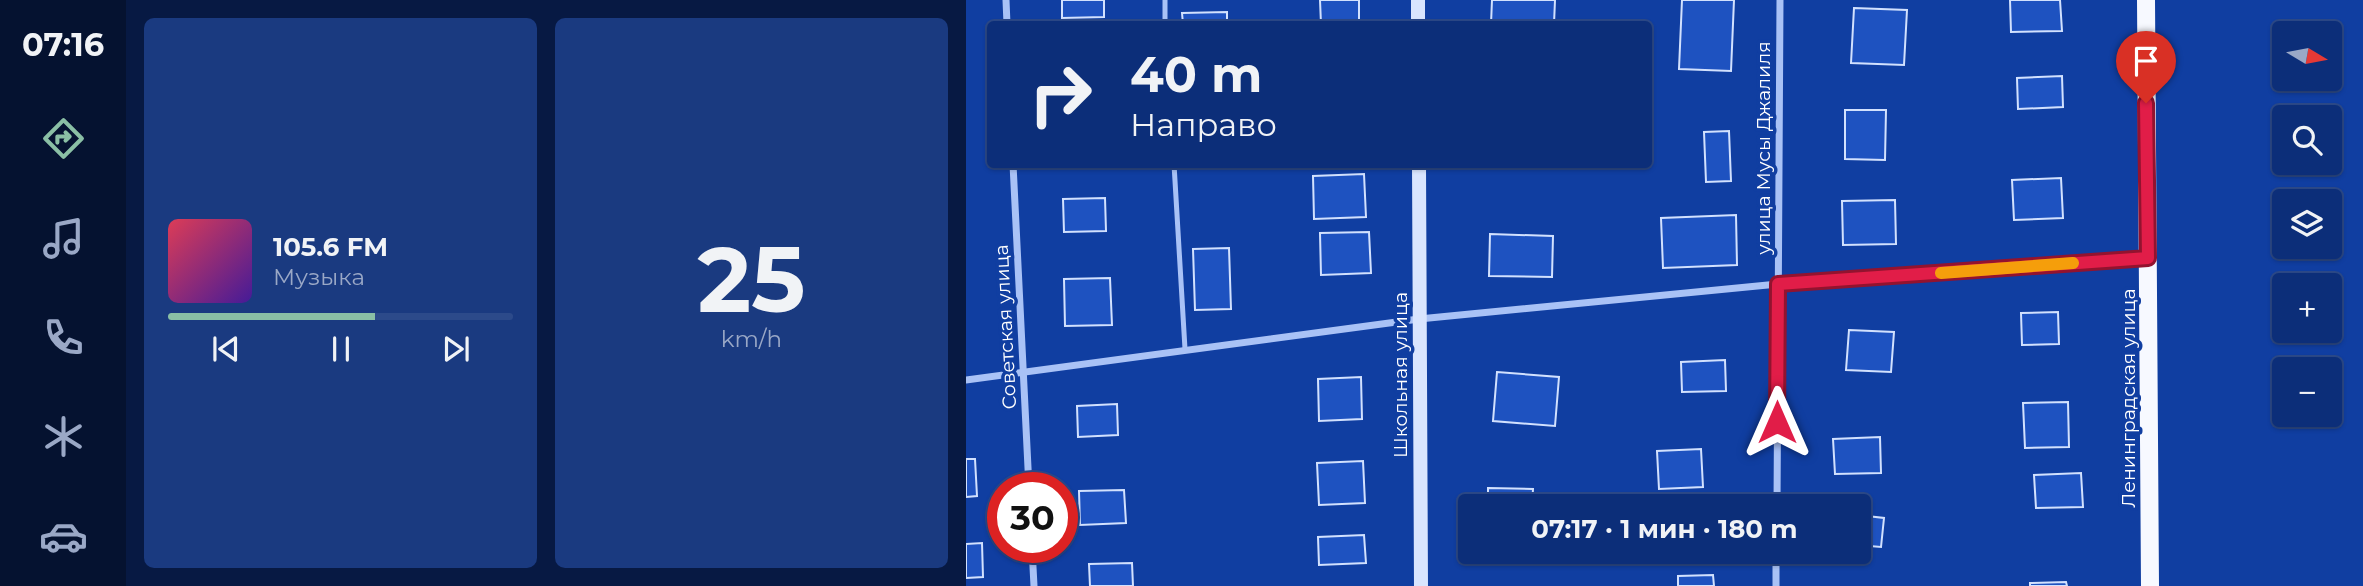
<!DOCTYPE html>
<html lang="ru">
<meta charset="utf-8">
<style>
:root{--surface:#0c2e79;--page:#1a3a80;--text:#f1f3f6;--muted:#9aa8c6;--line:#2c4a8a;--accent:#8abfa5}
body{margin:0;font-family:Montserrat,sans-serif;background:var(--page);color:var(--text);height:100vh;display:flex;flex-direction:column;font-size:26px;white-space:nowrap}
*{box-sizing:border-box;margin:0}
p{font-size:23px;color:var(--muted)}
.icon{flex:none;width:38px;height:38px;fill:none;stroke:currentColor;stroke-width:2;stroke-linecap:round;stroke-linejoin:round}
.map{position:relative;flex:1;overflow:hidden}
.sheet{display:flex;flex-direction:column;gap:18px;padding:18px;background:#071943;width:840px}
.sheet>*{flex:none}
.hud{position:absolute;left:21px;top:21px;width:665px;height:147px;border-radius:7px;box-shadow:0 2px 5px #0004,0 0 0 2px var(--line);background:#0c2e79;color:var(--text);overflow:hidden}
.needle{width:46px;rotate:100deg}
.controls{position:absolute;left:1306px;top:21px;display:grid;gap:14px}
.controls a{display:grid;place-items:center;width:70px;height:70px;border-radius:7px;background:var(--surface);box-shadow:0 2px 5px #0004,0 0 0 2px var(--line);font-size:35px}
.speed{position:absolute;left:21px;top:472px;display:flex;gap:14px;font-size:35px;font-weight:700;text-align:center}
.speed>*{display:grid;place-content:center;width:91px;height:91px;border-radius:50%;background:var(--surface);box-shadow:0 2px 5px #0004,0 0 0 2px var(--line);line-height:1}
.speed .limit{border:10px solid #d22;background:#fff;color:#111}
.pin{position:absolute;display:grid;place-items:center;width:60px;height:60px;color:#fff;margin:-72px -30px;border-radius:50% 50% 50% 0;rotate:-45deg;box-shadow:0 0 7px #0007}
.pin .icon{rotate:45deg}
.me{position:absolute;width:77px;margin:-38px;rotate:0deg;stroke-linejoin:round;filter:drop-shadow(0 0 5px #0008)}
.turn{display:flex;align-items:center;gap:24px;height:147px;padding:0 28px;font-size:32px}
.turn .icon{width:91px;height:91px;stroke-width:2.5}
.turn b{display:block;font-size:49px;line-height:60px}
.sheet .tile{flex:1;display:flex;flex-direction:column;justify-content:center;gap:10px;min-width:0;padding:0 24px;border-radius:10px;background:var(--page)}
.sheet .dial{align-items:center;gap:0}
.dial b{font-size:91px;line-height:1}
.song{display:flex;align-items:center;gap:21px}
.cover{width:84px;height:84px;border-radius:10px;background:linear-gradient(135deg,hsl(350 70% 55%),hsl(260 70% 35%))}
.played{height:7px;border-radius:4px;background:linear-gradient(90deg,var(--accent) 60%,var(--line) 60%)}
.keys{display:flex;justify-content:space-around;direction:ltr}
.sheet .tiles{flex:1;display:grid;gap:18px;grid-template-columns:repeat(2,1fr)}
.trip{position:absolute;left:492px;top:494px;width:413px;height:70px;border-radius:7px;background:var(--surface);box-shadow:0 2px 5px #0004,0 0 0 2px var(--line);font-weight:700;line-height:70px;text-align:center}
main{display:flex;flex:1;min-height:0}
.tabs{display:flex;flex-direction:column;width:126px;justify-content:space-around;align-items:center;background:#051230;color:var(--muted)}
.tabs .icon{width:49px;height:49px}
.tabs .selected{color:var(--accent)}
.tabs b{font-size:32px;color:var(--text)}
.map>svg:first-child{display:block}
</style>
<main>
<nav class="tabs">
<b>07:16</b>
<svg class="icon selected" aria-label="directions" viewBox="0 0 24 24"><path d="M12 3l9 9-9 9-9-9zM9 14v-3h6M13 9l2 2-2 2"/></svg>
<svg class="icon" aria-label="music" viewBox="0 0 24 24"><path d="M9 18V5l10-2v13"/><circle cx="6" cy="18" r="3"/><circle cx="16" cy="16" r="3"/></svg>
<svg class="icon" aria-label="phone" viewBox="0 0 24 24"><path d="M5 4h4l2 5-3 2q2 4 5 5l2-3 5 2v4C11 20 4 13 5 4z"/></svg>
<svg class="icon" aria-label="climate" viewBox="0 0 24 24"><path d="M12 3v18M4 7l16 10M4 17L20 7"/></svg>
<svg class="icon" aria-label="car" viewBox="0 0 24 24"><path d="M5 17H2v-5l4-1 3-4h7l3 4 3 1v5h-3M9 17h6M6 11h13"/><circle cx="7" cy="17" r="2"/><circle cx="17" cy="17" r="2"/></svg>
</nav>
<section class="sheet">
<div class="tiles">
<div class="tile">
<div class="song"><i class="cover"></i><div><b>105.6 FM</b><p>Музыка</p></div></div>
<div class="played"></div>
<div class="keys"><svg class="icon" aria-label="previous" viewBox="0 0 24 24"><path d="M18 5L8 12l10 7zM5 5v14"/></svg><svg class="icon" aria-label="pause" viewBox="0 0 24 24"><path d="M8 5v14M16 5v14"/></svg><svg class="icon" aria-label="next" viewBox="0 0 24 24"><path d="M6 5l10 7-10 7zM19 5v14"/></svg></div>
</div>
<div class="tile dial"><b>25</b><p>km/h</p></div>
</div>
</section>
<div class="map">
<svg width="1397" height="586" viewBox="0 0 1397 586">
<rect width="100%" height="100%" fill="#103ea1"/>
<g fill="#1e52c0" stroke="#d2e1fe" stroke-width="2">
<polygon points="96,0 138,0 138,17 96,18"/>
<polygon points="354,0 393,0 393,24 355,24"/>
<polygon points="526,0 589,0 588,24 525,24"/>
<polygon points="716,0 768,0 765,71 713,69"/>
<polygon points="1044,0 1094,0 1096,31 1045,32"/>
<polygon points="888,8 941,10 938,65 885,63"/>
<polygon points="261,12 261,24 217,24 216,13"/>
<polygon points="1096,76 1097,107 1052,109 1051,78"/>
<polygon points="879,110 920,110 919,160 879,159"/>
<polygon points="763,131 765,181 740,182 738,132"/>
<polygon points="398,174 400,217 348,219 347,176"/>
<polygon points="1095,178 1097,218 1048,220 1046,180"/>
<polygon points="139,198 140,231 98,232 97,199"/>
<polygon points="929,200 930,244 877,245 876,201"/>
<polygon points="770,215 771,265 697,268 695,218"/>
<polygon points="403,232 405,273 355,275 354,233"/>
<polygon points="524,234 587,236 586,277 523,276"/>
<polygon points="263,248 265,309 229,310 227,249"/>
<polygon points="144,278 146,325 99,326 98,279"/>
<polygon points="1092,312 1093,344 1056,345 1055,313"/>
<polygon points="883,330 928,332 925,372 880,370"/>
<polygon points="759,360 760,391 716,392 715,362"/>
<polygon points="531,372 593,377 589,426 527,421"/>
<polygon points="395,377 396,419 353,421 352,379"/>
<polygon points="1102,402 1103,447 1059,448 1057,403"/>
<polygon points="151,404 152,435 112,437 111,406"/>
<polygon points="914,437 915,473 869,474 867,439"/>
<polygon points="735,449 737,487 693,489 691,451"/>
<polygon points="0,459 9,459 11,496 0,497"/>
<polygon points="397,461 399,503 353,505 351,463"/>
<polygon points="1115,473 1117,507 1070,508 1068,475"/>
<polygon points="522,488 567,489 566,506 522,506"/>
<polygon points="158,490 160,523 114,525 113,491"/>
<polygon points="892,515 918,518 915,547 892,545"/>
<polygon points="398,535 400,563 353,565 352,537"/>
<polygon points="16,543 17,577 0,578 0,544"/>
<polygon points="702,551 757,551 757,556 702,558"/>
<polygon points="166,563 167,586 124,586 123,564"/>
<polygon points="747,575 748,586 712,586 712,576"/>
<polygon points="1100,582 1101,586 1064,586 1064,583"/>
</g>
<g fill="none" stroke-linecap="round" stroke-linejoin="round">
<g stroke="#a9c2f6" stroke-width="5">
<polyline points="199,0 199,24"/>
<polyline points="208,164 219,349"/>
</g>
<g stroke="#a9c2f6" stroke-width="7">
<polyline points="40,0 41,24"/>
<polyline points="47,164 63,488"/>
<polyline points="0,380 453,319 812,284 1181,258"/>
<polyline points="811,506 814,0"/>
<polyline points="66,548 68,586"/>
<polyline points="810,586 810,551"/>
</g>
<g stroke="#d9e5fe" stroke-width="14">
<polyline points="452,0 452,24"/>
<polyline points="453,164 455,586"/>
</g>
<polyline stroke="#f7f9ff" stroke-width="18" points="1180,0 1184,586"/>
</g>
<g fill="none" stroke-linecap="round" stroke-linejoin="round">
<g stroke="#92132f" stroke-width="18">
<polyline id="route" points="811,422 812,284 1182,258 1180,103"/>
</g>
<use href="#route" stroke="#e11d48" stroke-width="12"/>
<polyline stroke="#f59e0b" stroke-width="12" points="975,273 1107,263"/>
</g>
<g text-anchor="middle" stroke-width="7" stroke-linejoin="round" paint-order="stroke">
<g font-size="19" fill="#fff" stroke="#103ea1">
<text transform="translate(797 148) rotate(-90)" y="7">улица Мусы Джалиля</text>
<text transform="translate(39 327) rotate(-93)" y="7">Советская улица</text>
<text transform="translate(434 375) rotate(-90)" y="7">Школьная улица</text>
<text transform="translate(1162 398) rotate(-90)" y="7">Ленинградская улица</text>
</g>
</g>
</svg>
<div class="controls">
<a><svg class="needle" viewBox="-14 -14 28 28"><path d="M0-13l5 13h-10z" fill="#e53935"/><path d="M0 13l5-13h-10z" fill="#9aa8c6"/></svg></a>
<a><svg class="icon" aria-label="search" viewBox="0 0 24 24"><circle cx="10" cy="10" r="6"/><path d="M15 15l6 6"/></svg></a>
<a><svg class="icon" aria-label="layers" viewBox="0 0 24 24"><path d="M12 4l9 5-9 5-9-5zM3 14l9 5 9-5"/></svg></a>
<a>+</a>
<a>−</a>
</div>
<div class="speed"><div class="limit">30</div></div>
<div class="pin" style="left:1180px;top:103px;background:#d93025"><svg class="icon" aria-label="arrive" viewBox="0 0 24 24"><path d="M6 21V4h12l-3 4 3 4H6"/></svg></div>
<svg class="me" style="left:811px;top:422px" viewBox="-20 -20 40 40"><path d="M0-17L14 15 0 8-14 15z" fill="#e11d48" stroke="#fff" stroke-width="4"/></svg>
<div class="trip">07:17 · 1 мин · 180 m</div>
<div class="hud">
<div class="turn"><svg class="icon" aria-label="right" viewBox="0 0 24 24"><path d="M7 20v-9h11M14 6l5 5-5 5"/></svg><div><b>40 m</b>Направо</div></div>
</div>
</div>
</main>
